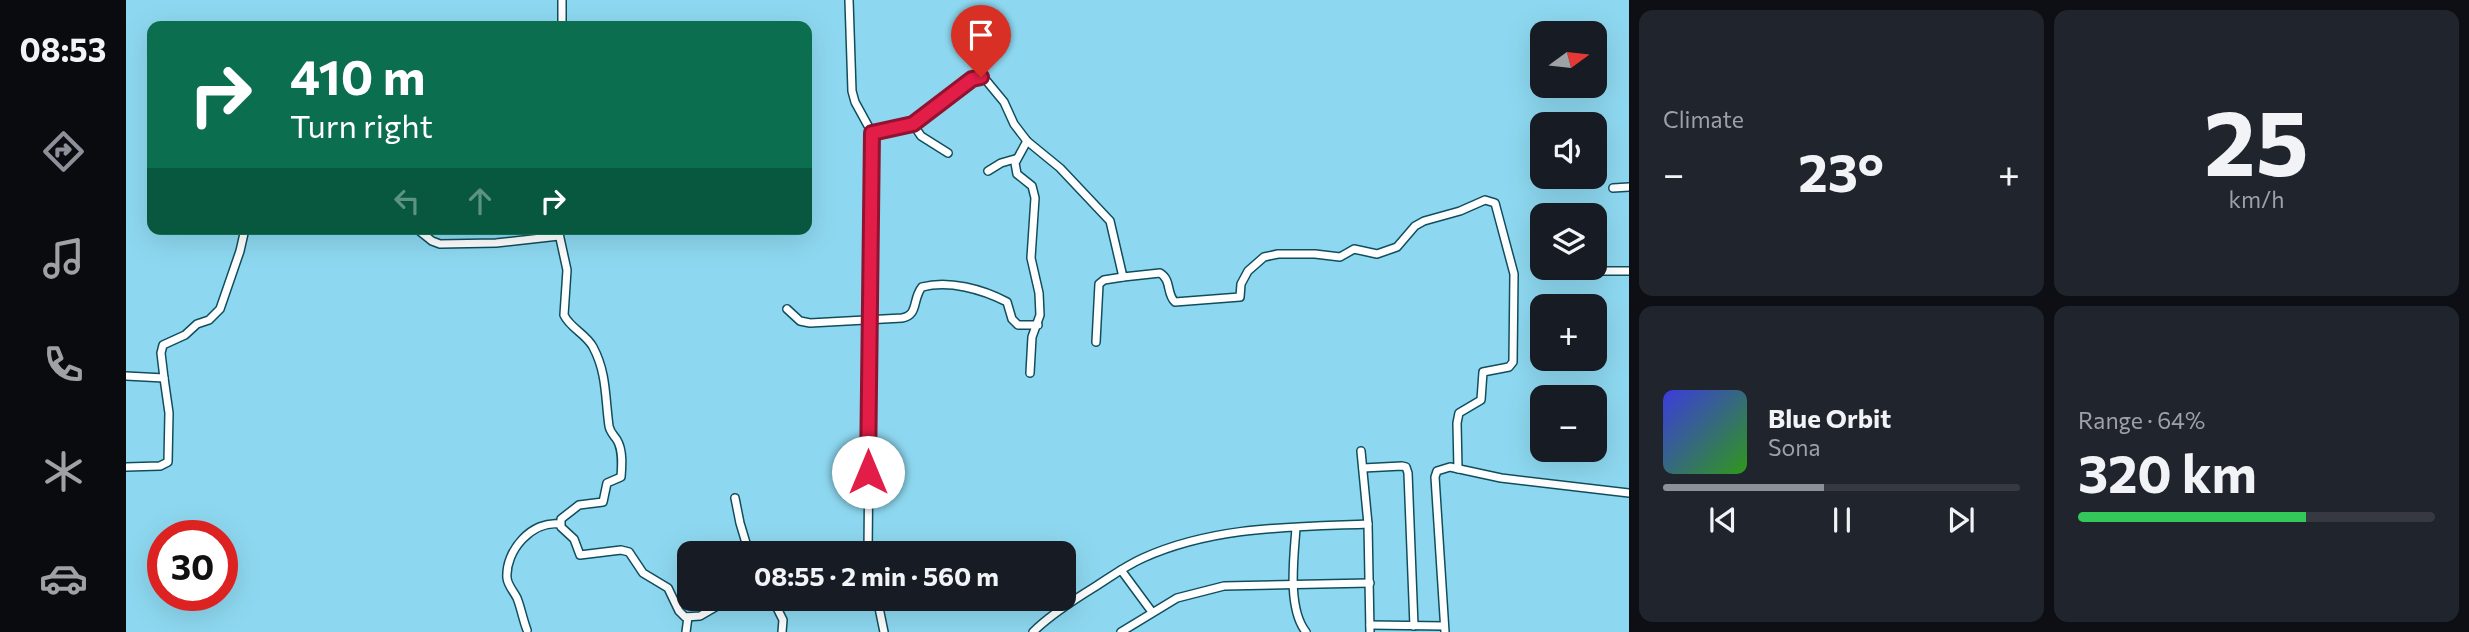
<!DOCTYPE html>
<meta charset="utf-8">
<style>
:root{--surface:#171b24;--page:#20242c;--text:#f1f3f6;--muted:#9ea1a6;--line:#363941;--accent:#8c9099}
body{margin:0;font-family:Commissioner,sans-serif;background:var(--page);color:var(--text);height:100vh;display:flex;flex-direction:column;font-size:26px;white-space:nowrap}
*{box-sizing:border-box;margin:0}
p{font-size:23px;color:var(--muted)}
.icon{flex:none;width:38px;height:38px;fill:none;stroke:currentColor;stroke-width:2;stroke-linecap:round;stroke-linejoin:round}
.map{position:relative;flex:1;overflow:hidden}
.details{display:flex;flex-direction:column;gap:10px;padding:10px;background:#0d0f14;width:840px}
.details>*{flex:none}
.hud{position:absolute;left:21px;top:21px;width:665px;height:214px;border-radius:14px;box-shadow:0 7px 28px #0002;background:#0b6e4f;color:#fff;overflow:hidden}
.needle{width:46px;rotate:75deg}
.controls{position:absolute;left:1404px;top:21px;display:grid;gap:14px}
.controls a{display:grid;place-items:center;width:77px;height:77px;border-radius:14px;background:var(--surface);box-shadow:0 7px 28px #0002;font-size:35px}
.speed{position:absolute;left:21px;top:520px;display:flex;gap:14px;font-size:35px;font-weight:700;text-align:center}
.speed>*{display:grid;place-content:center;width:91px;height:91px;border-radius:50%;background:var(--surface);box-shadow:0 7px 28px #0002;line-height:1}
.speed .limit{border:10px solid #d22;background:#fff;color:#111}
.pin{position:absolute;display:grid;place-items:center;width:60px;height:60px;color:#fff;margin:-72px -30px;border-radius:50% 50% 50% 0;rotate:-45deg;box-shadow:0 0 7px #0007}
.pin .icon{rotate:45deg}
.me{position:absolute;width:77px;margin:-38px;rotate:0deg;stroke-linejoin:round;filter:drop-shadow(0 0 5px #0008)}
.turn{display:flex;align-items:center;gap:24px;height:147px;padding:0 28px;font-size:32px}
.turn .icon{width:91px;height:91px;stroke-width:2.5}
.turn b{display:block;font-size:49px;line-height:60px}
.lanes{display:flex;align-items:center;height:66px;padding:0 28px;background:#0003;justify-content:center;gap:35px;direction:ltr}
.lanes .off{opacity:.35}
.big{font-size:52px;font-weight:700;line-height:1.1}
.details .card{flex:1;display:flex;flex-direction:column;justify-content:center;gap:10px;min-width:0;padding:0 24px;border-radius:14px;background:var(--page)}
.details .dial{align-items:center;gap:0}
.dial b{font-size:91px;line-height:1}
.song{display:flex;align-items:center;gap:21px}
.cover{width:84px;height:84px;border-radius:10px;background:linear-gradient(135deg,hsl(240 70% 55%),hsl(110 70% 35%))}
.played{height:7px;border-radius:4px;background:linear-gradient(90deg,var(--accent) 45%,var(--line) 45%)}
.keys{display:flex;justify-content:space-around;direction:ltr}
.heat{display:flex;justify-content:space-between;align-items:center;font-size:38px;direction:ltr}
.charge{height:10px;border-radius:5px;background:linear-gradient(90deg,#34c759 64%,var(--line) 0)}
.details .tiles{flex:1;display:grid;gap:10px;grid-template-columns:repeat(2,1fr)}
.trip{position:absolute;left:551px;top:541px;width:399px;height:70px;border-radius:14px;background:var(--surface);box-shadow:0 7px 28px #0002;font-weight:700;line-height:70px;text-align:center}
main{display:flex;flex:1;min-height:0}
.tab-bar{display:flex;flex-direction:column;width:126px;justify-content:space-around;align-items:center;background:#090b0e;color:var(--muted)}
.tab-bar .icon{width:49px;height:49px}
.tab-bar .selected{color:var(--accent)}
.tab-bar b{font-size:32px;color:var(--text)}
.map>svg:first-child{display:block}
</style>
<main>
<nav class="tab-bar">
<b>08:53</b>
<svg class="icon selected" aria-label="directions" viewBox="0 0 24 24"><path d="M12 3l9 9-9 9-9-9zM9 14v-3h6M13 9l2 2-2 2"/></svg>
<svg class="icon" aria-label="music" viewBox="0 0 24 24"><path d="M9 18V5l10-2v13"/><circle cx="6" cy="18" r="3"/><circle cx="16" cy="16" r="3"/></svg>
<svg class="icon" aria-label="phone" viewBox="0 0 24 24"><path d="M5 4h4l2 5-3 2q2 4 5 5l2-3 5 2v4C11 20 4 13 5 4z"/></svg>
<svg class="icon" aria-label="climate" viewBox="0 0 24 24"><path d="M12 3v18M4 7l16 10M4 17L20 7"/></svg>
<svg class="icon" aria-label="car" viewBox="0 0 24 24"><path d="M5 17H2v-5l4-1 3-4h7l3 4 3 1v5h-3M9 17h6M6 11h13"/><circle cx="7" cy="17" r="2"/><circle cx="17" cy="17" r="2"/></svg>
</nav>
<div class="map">
<svg width="1503" height="632" viewBox="0 0 1503 632">
<rect width="100%" height="100%" fill="#8dd8f0"/>
<g fill="none" stroke-linecap="round" stroke-linejoin="round">
<g stroke="#104e5e" stroke-width="10">
<g id="street">
<polyline points="436,0 436,26"/>
<polyline points="723,0 726,91 729,102 746,133 742,553"/>
<polyline points="787,124 795,136 822,153"/>
<path d="M746,133L787,124L846,79H859L878,102L888,124L901,141L934,168L984,221L997,277L1034,273C1046,280 1040,294 1049,302L1114,297L1115,284L1122,271L1138,257L1152,254H1189L1214,257L1228,249L1251,254L1271,247L1289,226L1298,221L1334,211L1359,200L1369,203L1388,274L1387,362L1383,367L1357,372L1355,400L1333,413L1331,423L1332,469"/>
<polyline points="901,141 889,163 891,174 906,186 909,198 905,258 913,293 914,315 906,337 904,373"/>
<polyline points="862,171 875,163 889,159"/>
<polyline points="1487,188 1503,187"/>
<polyline points="291,229 306,241 314,244 370,243 433,236"/>
<path d="M432,229L441,270L438,315C444,328 460,334 467,347C481,373 479,398 483,426C484,432 487,434 491,440C497,450 496,465 495,477L481,483L477,502L453,505L435,519V527L448,539L454,555L495,550L503,552L517,573L542,588L553,611L559,617L574,616L593,605L610,598"/>
<polyline points="1458,268 1461,271 1503,271"/>
<path d="M661,309L674,321L684,323L776,318C793,315 786,299 796,287C823,280 856,289 881,302L886,319L892,325H912"/>
<polyline points="970,342 973,284 978,280 997,277"/>
<polyline points="0,376 38,378 35,353 37,345 59,335 71,324 83,320 94,309 114,251 119,229"/>
<polyline points="1235,451 1242,524 1244,632"/>
<polyline points="0,467 34,466 42,462 43,413 38,378"/>
<polyline points="1237,468 1276,466 1280,467 1282,473 1288,626"/>
<polyline points="609,498 614,523 623,553"/>
<path d="M1170,528C1168,557 1161,608 1180,632"/>
<polyline points="995,570 1026,612"/>
<polyline points="646,598 657,620 656,632"/>
<polyline points="751,598 758,632"/>
<polyline points="1244,625 1318,626"/>
<path d="M401,630C397,620 395,608 391,598C387,590 382,586 381,578C379,551 406,520 434,524"/>
<polyline points="560,632 562,617"/>
<path d="M907,632C924,615 946,601 967,588C983,578 999,566 1017,558C1088,526 1165,527 1242,524"/>
<polyline points="995,632 1051,598 1098,586 1244,583"/>
<polyline points="1319,632 1309,477 1311,471 1324,467 1375,478 1503,493"/>
</g>
</g>
<use href="#street" stroke="#fff" stroke-width="7"/>
</g>
<g fill="none" stroke-linecap="round" stroke-linejoin="round">
<g stroke="#92132f" stroke-width="18">
<polyline id="route" points="742,472 746,133 787,124 846,79 855,77"/>
</g>
<use href="#route" stroke="#e11d48" stroke-width="12"/>
</g>
</svg>
<div class="controls">
<a><svg class="needle" viewBox="-14 -14 28 28"><path d="M0-13l5 13h-10z" fill="#e53935"/><path d="M0 13l5-13h-10z" fill="#9ea1a6"/></svg></a>
<a><svg class="icon" aria-label="sound" viewBox="0 0 24 24"><path d="M4 9h4l5-4v14l-5-4H4zM17 9q2 3 0 6"/></svg></a>
<a><svg class="icon" aria-label="layers" viewBox="0 0 24 24"><path d="M12 4l9 5-9 5-9-5zM3 14l9 5 9-5"/></svg></a>
<a>+</a>
<a>−</a>
</div>
<div class="speed"><div class="limit">30</div></div>
<div class="pin" style="left:855px;top:77px;background:#d93025"><svg class="icon" aria-label="arrive" viewBox="0 0 24 24"><path d="M6 21V4h12l-3 4 3 4H6"/></svg></div>
<svg class="me" style="left:742px;top:472px" viewBox="-20 -20 40 40"><circle r="19" fill="#fff"/><path d="M0-13L10 11 0 6-10 11z" fill="#e11d48"/></svg>
<div class="trip">08:55 · 2 min · 560 m</div>
<div class="hud">
<div class="turn"><svg class="icon" aria-label="right" viewBox="0 0 24 24"><path d="M7 20v-9h11M14 6l5 5-5 5"/></svg><div><b>410 m</b>Turn right</div></div>
<div class="lanes"><svg class="icon off" aria-label="left" viewBox="0 0 24 24"><path d="M17 20v-9H6M10 6l-5 5 5 5"/></svg><svg class="icon off" aria-label="ahead" viewBox="0 0 24 24"><path d="M12 20V5M6 11l6-6 6 6"/></svg><svg class="icon" aria-label="right" viewBox="0 0 24 24"><path d="M7 20v-9h11M14 6l5 5-5 5"/></svg></div>
</div>
</div>
<section class="details">
<div class="tiles">
<div class="card"><p>Climate</p>
<div class="heat"><a>−</a><b class="big">23°</b><a>+</a></div>
</div>
<div class="card dial"><b>25</b><p>km/h</p></div>
<div class="card">
<div class="song"><i class="cover"></i><div><b>Blue Orbit</b><p>Sona</p></div></div>
<div class="played"></div>
<div class="keys"><svg class="icon" aria-label="previous" viewBox="0 0 24 24"><path d="M18 5L8 12l10 7zM5 5v14"/></svg><svg class="icon" aria-label="pause" viewBox="0 0 24 24"><path d="M8 5v14M16 5v14"/></svg><svg class="icon" aria-label="next" viewBox="0 0 24 24"><path d="M6 5l10 7-10 7zM19 5v14"/></svg></div>
</div>
<div class="card"><p>Range · 64%</p><b class="big">320 km</b><div class="charge"></div></div>
</div>
</section>
</main>
